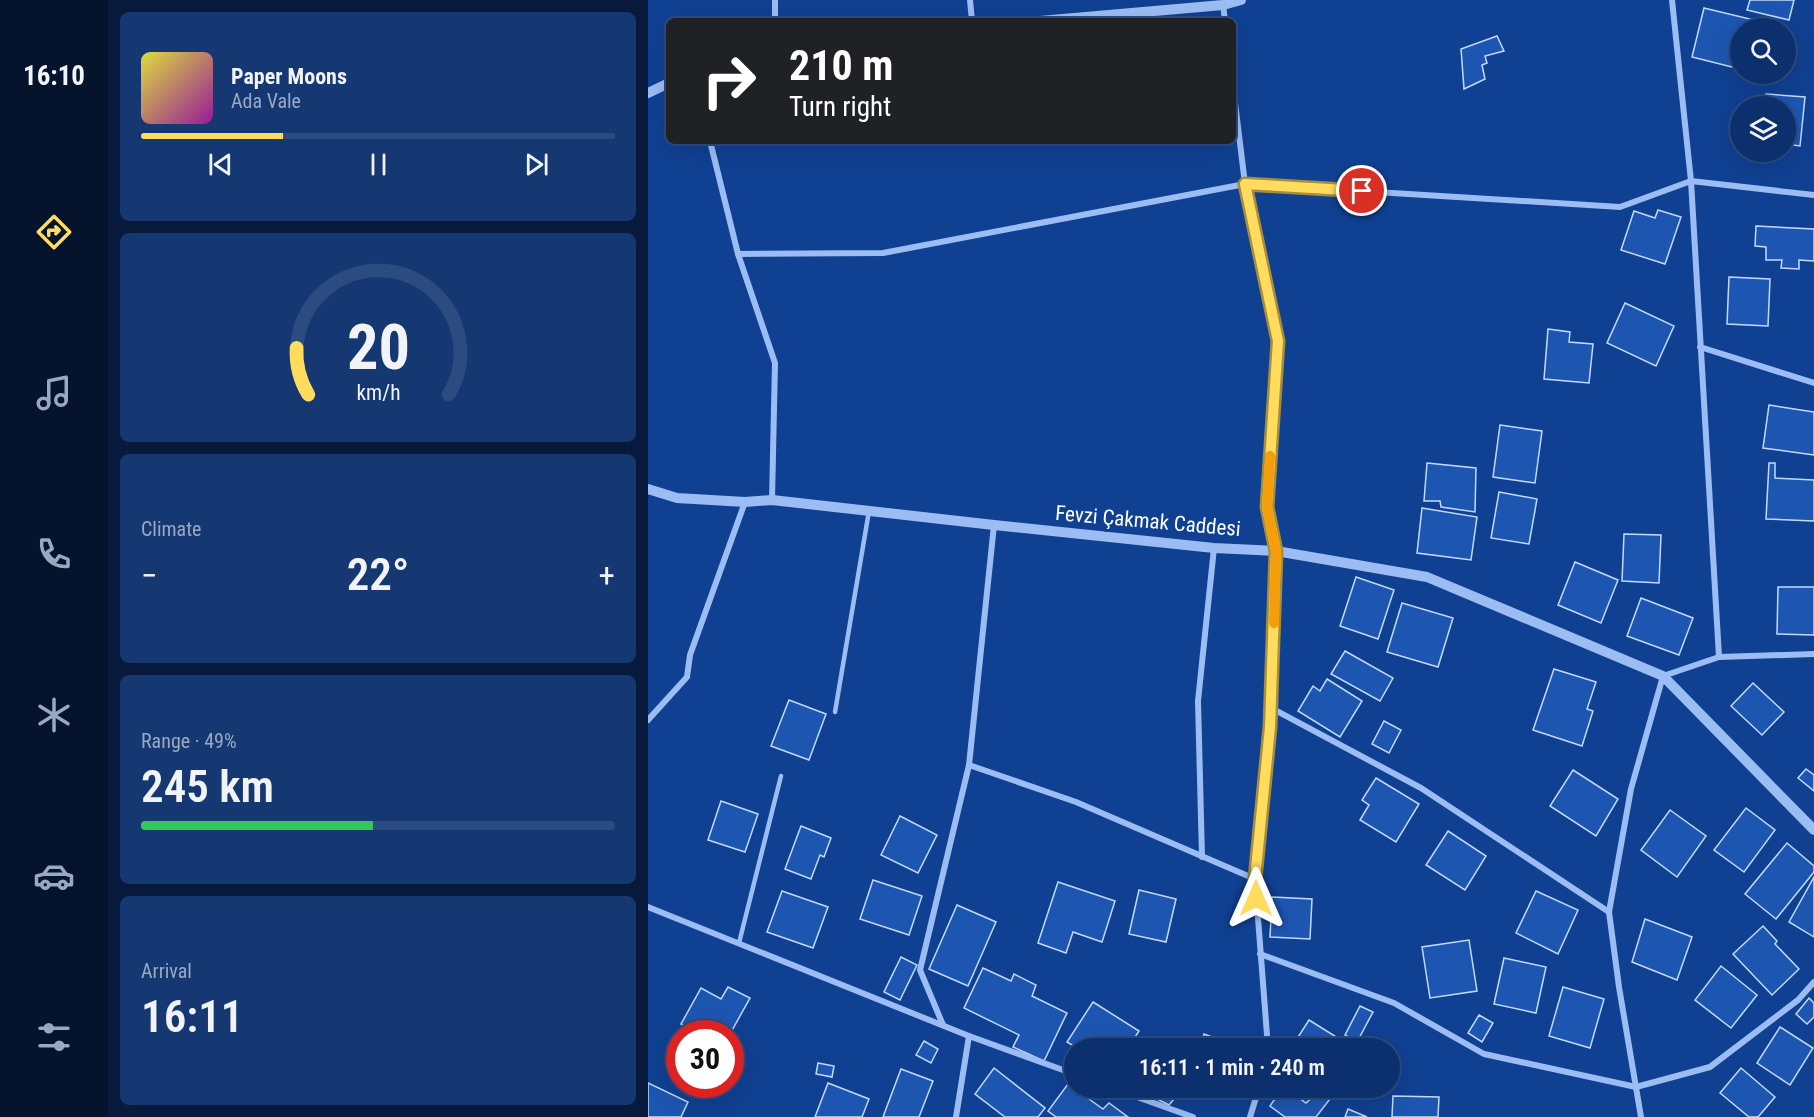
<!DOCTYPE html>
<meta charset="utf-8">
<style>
:root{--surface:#0c306e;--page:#153873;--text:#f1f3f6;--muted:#9aa9c2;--line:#2c4b81;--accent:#ffdb5e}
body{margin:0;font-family:"Roboto Condensed",sans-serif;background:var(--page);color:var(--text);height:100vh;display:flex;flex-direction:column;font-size:22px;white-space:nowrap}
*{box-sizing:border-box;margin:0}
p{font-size:20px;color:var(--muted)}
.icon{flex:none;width:33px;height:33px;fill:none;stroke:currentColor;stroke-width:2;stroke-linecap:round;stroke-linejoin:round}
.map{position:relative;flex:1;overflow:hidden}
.panel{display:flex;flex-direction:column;gap:12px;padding:12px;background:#071a3c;width:540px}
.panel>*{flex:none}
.banner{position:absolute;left:18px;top:18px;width:570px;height:126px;border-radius:9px;box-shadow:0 6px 24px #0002,0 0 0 2px var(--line);background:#202124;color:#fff;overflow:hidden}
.tools{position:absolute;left:1082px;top:18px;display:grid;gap:12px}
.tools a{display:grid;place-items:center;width:66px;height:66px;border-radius:50%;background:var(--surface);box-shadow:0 6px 24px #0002,0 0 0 2px var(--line);font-size:30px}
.speed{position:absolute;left:18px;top:1020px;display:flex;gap:12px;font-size:30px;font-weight:700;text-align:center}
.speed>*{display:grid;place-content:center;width:78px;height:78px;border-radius:50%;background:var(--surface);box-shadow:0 6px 24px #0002,0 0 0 2px var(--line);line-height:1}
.speed .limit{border:9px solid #d22;background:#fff;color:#111}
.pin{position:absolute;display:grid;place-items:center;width:51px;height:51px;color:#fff;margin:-26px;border:3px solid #fff;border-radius:50%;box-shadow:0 2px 6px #0007}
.me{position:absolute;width:66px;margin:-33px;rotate:0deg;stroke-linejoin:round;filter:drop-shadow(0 0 4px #0008)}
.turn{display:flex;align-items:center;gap:21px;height:126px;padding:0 24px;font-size:27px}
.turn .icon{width:78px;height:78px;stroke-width:2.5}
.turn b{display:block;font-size:42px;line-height:51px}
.big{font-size:45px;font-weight:600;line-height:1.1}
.panel .card{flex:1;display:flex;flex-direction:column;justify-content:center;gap:9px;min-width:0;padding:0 21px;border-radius:9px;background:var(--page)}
.panel .dial{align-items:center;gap:0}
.dial svg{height:156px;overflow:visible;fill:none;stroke:var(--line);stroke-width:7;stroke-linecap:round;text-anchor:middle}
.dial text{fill:var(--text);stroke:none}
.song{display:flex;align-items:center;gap:18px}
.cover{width:72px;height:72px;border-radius:9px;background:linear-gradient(135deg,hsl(60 70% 55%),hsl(300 70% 35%))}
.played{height:6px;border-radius:3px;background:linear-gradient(90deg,var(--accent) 30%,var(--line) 30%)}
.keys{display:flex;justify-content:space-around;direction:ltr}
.heat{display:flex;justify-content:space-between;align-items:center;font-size:33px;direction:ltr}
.charge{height:9px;border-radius:4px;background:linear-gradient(90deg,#34c759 49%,var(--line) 0)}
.trip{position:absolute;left:416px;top:1038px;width:336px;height:60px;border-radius:30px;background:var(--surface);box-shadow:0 6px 24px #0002,0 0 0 2px var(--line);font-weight:600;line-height:60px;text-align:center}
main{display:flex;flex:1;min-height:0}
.tabs{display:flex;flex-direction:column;width:108px;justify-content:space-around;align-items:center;background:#05132c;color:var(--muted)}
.tabs .icon{width:42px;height:42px}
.tabs .selected{color:var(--accent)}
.tabs b{font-size:27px;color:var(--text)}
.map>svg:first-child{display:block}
</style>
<main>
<nav class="tabs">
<b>16:10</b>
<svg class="icon selected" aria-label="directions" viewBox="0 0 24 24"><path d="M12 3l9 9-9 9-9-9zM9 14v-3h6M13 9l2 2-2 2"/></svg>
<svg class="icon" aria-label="music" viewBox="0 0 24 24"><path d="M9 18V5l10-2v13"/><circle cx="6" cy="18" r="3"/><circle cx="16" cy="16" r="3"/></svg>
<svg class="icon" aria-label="phone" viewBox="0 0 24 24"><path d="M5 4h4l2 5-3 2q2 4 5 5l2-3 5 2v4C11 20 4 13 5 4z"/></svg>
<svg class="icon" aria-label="climate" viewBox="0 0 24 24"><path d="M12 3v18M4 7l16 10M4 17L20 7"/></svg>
<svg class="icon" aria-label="car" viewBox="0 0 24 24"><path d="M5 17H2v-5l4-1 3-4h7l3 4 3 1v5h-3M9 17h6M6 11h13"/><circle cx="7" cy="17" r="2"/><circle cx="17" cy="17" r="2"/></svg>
<svg class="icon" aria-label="filters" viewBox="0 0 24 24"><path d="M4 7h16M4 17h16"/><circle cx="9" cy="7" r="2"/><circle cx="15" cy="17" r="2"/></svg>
</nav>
<section class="panel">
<div class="card">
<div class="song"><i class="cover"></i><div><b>Paper Moons</b><p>Ada Vale</p></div></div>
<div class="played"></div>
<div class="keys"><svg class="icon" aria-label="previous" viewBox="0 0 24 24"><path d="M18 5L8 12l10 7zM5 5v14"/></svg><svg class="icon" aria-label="pause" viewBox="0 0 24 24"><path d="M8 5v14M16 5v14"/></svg><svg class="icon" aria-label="next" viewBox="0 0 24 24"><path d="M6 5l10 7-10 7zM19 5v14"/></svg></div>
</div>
<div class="card dial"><svg viewBox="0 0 100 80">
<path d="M14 69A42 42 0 1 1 86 69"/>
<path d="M14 69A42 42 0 0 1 8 45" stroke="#ffdb5e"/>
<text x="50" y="56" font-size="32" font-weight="700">20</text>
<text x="50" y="72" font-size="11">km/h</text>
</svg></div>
<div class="card"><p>Climate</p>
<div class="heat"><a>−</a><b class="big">22°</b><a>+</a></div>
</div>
<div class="card"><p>Range · 49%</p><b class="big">245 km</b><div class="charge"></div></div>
<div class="card"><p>Arrival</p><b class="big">16:11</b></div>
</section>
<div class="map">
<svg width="1166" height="1117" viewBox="0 0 1166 1117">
<rect width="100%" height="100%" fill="#104092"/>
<g fill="#1d56b1" stroke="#c3dafe" stroke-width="1.5">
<polygon points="1102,0 1146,0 1141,20 1099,10"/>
<polygon points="1056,8 1106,20 1104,28 1092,28 1092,69 1044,57"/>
<polygon points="849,36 856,51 837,56 839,63 834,65 837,79 816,89 813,49"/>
<polygon points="1118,94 1157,97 1152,146 1137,144 1137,106 1117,106"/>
<polygon points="1010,210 1033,217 1017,264 973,250 986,211 1007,218"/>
<polygon points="1108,226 1166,229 1166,261 1151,260 1151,269 1133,268 1134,260 1118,260 1118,247 1107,246"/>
<polygon points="1081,277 1122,279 1120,326 1079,324"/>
<polygon points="977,303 1026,326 1008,366 959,343"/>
<polygon points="900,329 922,332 921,342 945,344 941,383 896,379"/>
<polygon points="1121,405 1166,412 1166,455 1115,448"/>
<polygon points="852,425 894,431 887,483 845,477"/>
<polygon points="779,463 828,468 827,512 793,507 792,501 776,501"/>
<polygon points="1121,463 1127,463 1127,478 1166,480 1166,521 1118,519"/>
<polygon points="851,492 889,499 881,544 843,538"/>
<polygon points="774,508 829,517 823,560 769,553"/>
<polygon points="976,534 1013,535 1011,583 974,581"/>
<polygon points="927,562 970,580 953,623 910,605"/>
<polygon points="708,577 746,590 730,639 692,626"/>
<polygon points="1130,587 1166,587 1166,635 1129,634"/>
<polygon points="993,598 1045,618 1031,655 979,636"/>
<polygon points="754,603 805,618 790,667 739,652"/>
<polygon points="697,651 745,678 732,701 683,674"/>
<polygon points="906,669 948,682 939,709 945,711 934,746 885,730"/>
<polygon points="679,679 714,701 692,737 650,711 665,686 672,691"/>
<polygon points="1105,683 1136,712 1114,735 1083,706"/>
<polygon points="141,700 178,714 161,760 123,746"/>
<polygon points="736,721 753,730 741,753 724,744"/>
<polygon points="1158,769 1166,775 1166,791 1150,778"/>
<polygon points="925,770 970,799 948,836 902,806"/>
<polygon points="728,778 771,804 748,842 712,820 721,805 714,800"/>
<polygon points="73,801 110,814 97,852 60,840"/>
<polygon points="1098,808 1127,830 1096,872 1066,850"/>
<polygon points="1022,810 1058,836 1029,877 993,850"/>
<polygon points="252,816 289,835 270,873 233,855"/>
<polygon points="153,826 183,838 176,857 172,855 163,879 137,869"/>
<polygon points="800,831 838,856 817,890 778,865"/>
<polygon points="1139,843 1166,866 1166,872 1128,919 1097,894"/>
<polygon points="1166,877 1166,937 1141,922"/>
<polygon points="225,880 274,896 261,935 212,919"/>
<polygon points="410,882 467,901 454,942 425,932 418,953 390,943"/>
<polygon points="491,890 528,899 518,942 481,934"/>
<polygon points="134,891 180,907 165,948 119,932"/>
<polygon points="888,891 930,910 910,954 868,933"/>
<polygon points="624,897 664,899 662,939 622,937"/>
<polygon points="309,905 348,922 320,986 281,969"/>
<polygon points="997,919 1044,937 1029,980 984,962"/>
<polygon points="1115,926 1129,941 1127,944 1151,969 1124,995 1085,954"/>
<polygon points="821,940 829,991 782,998 774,947"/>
<polygon points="253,957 269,965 252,1000 236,992"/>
<polygon points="856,958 898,967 888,1013 846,1004"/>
<polygon points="1073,966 1109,995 1083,1028 1047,1000"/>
<polygon points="335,968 363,981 366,974 388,985 384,996 419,1013 396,1061 365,1047 371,1035 316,1008"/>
<polygon points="80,987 102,998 82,1034 50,1034 33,1024 53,988 73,999"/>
<polygon points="915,987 956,999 942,1048 901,1036"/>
<polygon points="1161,998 1166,1003 1166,1017 1159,1024 1148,1014"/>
<polygon points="445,1002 491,1031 480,1048 429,1048 419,1042"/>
<polygon points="712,1006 725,1012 709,1042 697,1035"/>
<polygon points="831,1015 845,1023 834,1042 820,1033"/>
<polygon points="661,1020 706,1048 643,1048"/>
<polygon points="1132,1027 1165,1048 1142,1085 1109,1063"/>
<polygon points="556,1034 592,1048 553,1048"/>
<polygon points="276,1041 290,1049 283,1063 268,1055"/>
<polygon points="170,1063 186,1066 184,1077 168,1074"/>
<polygon points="346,1068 397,1108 390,1117 357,1117 327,1094"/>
<polygon points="1093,1068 1127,1097 1110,1117 1101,1117 1072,1093"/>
<polygon points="253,1069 285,1081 271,1117 235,1117"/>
<polygon points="0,1083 40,1102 33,1117 0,1117"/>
<polygon points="180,1083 221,1099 214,1117 167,1117"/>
<polygon points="420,1084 455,1109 461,1103 480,1117 408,1117 400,1111"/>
<polygon points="487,1088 535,1088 521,1105"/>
<polygon points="580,1088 600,1088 597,1095"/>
<polygon points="634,1088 637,1088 658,1103 671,1091 682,1099 668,1117 637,1117 622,1106"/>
<polygon points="745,1096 791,1097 790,1117 744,1117"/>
<polygon points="700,1109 719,1117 697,1117"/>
</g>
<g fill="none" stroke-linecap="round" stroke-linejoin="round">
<g stroke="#9bbdf3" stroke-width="4.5">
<polyline points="187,712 221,511"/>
<polyline points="91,943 133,776"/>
</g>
<g stroke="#9bbdf3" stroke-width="6">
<polyline points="322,0 324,21"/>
<polyline points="1024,0 1043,181 1071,657"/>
<polyline points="575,4 577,21"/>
<polyline points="127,21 127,0"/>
<polyline points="585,86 597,184 630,341 619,507 628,551 623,727 607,879 620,1048"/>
<polyline points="62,141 90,254 127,363 124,500"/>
<polyline points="90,254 235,253 597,184 972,207 1043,181 1166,195"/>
<polyline points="1052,347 1166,383"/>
<polyline points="623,708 773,788 961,912"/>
<polyline points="0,720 39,677 42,655 97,502"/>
<polyline points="321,765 428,802 607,879"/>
<polyline points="554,857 550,701 566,548"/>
<polyline points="0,907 321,1036 426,1074"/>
<polyline points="612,954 746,1003 836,1054 988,1087 1062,1067 1150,1000 1166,982"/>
<polyline points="295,1025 272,970 321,765 346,525"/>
<polyline points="464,1088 545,1117"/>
<polyline points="308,1117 321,1036"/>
<polyline points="602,1117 611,1088"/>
<polyline points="993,1117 971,987 961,912 983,789 1015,676 1071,657 1166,654"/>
</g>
<g stroke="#9bbdf3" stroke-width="10">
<polyline points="392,21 575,5 593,0"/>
<polyline points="0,93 21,83"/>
<polyline points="0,489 29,498 97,502 124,500 346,525 566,548 628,551 779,577 1015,676 1166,830"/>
</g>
</g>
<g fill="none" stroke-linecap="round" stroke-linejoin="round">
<g stroke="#a68e3d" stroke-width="15">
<polyline id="route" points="608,898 607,879 622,727 628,551 619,507 630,341 597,184 714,191"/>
</g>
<use href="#route" stroke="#ffdb5e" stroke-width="10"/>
<polyline stroke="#f59e0b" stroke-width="10" points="622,456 619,507 628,551 626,623"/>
</g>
<g text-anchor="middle" stroke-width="6" stroke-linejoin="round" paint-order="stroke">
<g font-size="21" fill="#fff" stroke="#104092">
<text transform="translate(500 521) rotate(5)" y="7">Fevzi Çakmak Caddesi</text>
</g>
</g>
</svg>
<div class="tools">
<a><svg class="icon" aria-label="search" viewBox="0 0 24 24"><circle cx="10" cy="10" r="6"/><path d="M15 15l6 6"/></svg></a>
<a><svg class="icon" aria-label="layers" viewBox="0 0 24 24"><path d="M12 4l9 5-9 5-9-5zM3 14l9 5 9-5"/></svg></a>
</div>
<div class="speed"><div class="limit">30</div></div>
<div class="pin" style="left:714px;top:191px;background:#d93025"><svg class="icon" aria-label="arrive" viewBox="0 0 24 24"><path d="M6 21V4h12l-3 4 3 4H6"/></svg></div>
<svg class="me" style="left:608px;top:898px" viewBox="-20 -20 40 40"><path d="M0-17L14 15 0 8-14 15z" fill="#ffdb5e" stroke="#fff" stroke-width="4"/></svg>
<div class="trip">16:11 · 1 min · 240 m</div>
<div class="banner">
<div class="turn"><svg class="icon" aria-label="right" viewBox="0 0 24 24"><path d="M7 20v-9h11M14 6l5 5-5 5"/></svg><div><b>210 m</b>Turn right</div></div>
</div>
</div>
</main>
